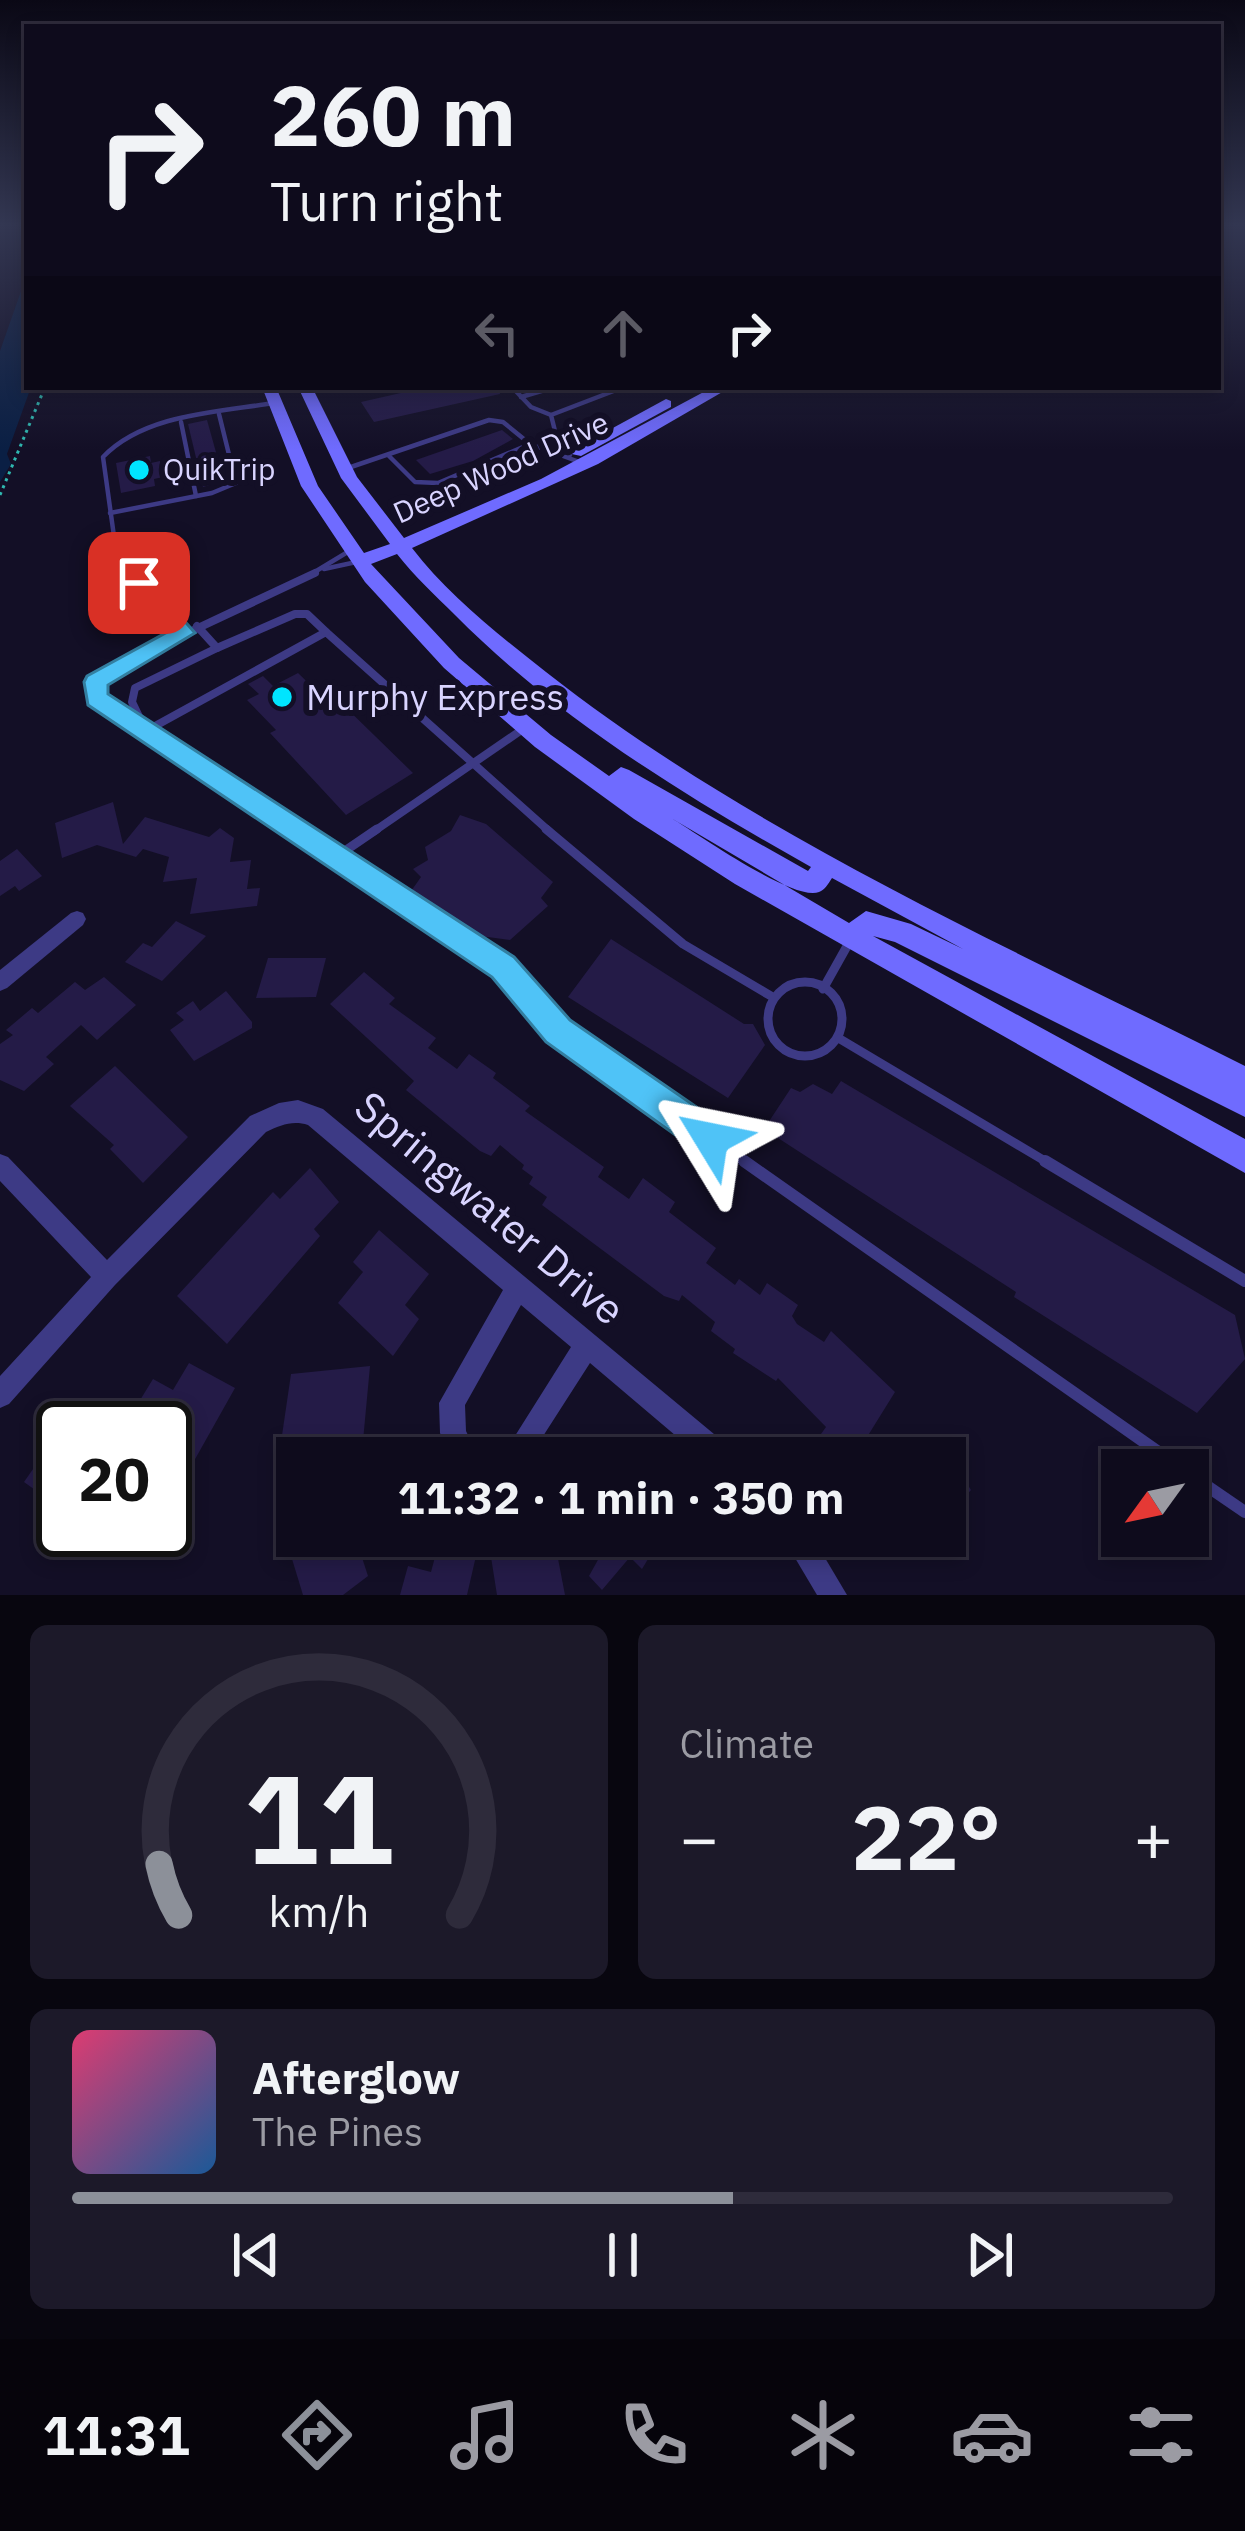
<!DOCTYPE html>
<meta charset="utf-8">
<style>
:root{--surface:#0e0b1c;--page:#1c1929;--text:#f1f3f6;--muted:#9b9ba3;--line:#2e2b3b;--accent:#8c9099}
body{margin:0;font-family:"IBM Plex Sans",sans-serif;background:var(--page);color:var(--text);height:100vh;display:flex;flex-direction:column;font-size:45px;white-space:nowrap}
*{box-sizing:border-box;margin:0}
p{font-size:39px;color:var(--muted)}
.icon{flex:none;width:66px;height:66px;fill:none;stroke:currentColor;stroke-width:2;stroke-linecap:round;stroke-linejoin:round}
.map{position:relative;height:1595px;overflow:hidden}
.drawer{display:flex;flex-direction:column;gap:30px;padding:30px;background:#08060f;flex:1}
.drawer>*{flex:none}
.banner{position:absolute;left:24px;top:24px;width:1197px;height:366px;border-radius:0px;box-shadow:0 6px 18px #0003,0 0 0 3px var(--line);background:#0e0b1c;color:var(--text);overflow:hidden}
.needle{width:78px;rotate:237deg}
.controls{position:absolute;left:1101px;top:1449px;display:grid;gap:24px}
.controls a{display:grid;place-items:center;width:108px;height:108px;border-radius:0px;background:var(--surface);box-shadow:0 6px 18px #0003,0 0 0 3px var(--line);font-size:60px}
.speed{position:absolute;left:36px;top:1401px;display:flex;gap:24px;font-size:60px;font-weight:700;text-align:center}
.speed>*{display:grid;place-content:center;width:156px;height:156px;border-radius:50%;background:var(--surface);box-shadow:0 6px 18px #0003,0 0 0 3px var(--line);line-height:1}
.speed .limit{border:6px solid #111;border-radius:18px;background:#fff;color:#111}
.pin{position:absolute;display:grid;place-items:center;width:102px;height:102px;color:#fff;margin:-51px;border-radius:24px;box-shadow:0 6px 18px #0006}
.me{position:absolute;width:132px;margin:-66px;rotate:305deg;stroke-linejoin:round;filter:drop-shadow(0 0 9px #0008)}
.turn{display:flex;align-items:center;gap:42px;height:252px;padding:0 48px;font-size:54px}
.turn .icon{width:156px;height:156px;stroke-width:2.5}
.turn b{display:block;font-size:84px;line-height:102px}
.lanes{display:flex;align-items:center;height:114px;padding:0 48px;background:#0003;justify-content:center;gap:60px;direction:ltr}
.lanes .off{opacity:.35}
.big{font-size:90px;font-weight:700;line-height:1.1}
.drawer .tile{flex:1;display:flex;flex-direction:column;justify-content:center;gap:18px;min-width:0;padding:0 42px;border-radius:18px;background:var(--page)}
.drawer .dial{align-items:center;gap:0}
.dial svg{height:312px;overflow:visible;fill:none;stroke:var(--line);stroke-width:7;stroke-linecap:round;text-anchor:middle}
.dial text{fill:var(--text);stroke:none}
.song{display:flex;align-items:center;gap:36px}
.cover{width:144px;height:144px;border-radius:18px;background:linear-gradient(135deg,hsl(340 70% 55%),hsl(210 70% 35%))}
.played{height:12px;border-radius:6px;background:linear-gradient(90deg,var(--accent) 60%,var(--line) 60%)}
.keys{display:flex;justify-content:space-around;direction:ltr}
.heat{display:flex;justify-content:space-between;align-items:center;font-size:66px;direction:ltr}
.drawer .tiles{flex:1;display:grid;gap:30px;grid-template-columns:1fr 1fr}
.tile:last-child{grid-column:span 2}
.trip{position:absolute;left:276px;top:1437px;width:690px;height:120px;border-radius:0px;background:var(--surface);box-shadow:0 6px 18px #0003,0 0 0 3px var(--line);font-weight:700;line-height:120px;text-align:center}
.tab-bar{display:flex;height:192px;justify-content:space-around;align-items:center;background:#06040b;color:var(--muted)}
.tab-bar .icon{width:84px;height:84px}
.tab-bar .on{color:var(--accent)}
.tab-bar b{font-size:54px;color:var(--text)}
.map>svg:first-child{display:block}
</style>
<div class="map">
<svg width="1245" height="1595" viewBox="0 0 1245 1595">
<rect width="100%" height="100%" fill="#130f26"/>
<polygon fill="#0a1f44" points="27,274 27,387 31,387 7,454 11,464 0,482 0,351"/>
<g fill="#241b47">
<polygon points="402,387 499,387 500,394 374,422 361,402 405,392"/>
<polygon points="207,420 224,481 203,487 188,424"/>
<polygon points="502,430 513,439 473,461 430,474 416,460"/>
<polygon points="150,456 151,463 160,461 163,477 154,479 155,486 121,493 116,463"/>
<polygon points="298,673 328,702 335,697 413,773 346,815 270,733 276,730 247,700 259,694 248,684 263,676 273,686"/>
<polygon points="113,802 123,844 145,817 209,837 220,828 234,838 230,862 251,860 247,889 260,888 257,906 190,914 197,878 163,882 169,857 143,849 136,857 97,845 62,858 55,823"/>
<polygon points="460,815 486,824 553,882 541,898 548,906 510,940 473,935 409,894 421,877 413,869 428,860 425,847 451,831"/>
<polygon points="17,849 42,876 19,891 15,886 0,896 0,861"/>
<polygon points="176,921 206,936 162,981 125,962 143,943 152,947"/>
<polygon points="611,939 744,1024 753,1024 765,1045 728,1098 568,997"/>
<polygon points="268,958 326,958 316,997 256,998"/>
<polygon points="364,972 395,998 389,1004 436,1038 428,1048 457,1069 469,1054 496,1073 493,1078 530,1106 525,1111 604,1167 598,1177 629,1199 643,1178 675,1202 669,1212 716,1248 706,1263 735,1285 739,1279 760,1295 767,1283 798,1305 792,1316 797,1324 824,1342 831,1331 895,1392 854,1458 844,1458 821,1434 826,1427 778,1378 776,1381 733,1353 735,1349 711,1331 715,1322 682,1295 679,1301 664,1296 542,1205 547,1197 529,1184 533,1177 522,1169 524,1165 500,1145 491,1156 480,1151 406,1090 414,1081 330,1004"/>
<polygon points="104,977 136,1005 97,1040 81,1025 46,1057 54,1064 24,1091 0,1080 0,1044 13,1035 6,1030 32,1008 38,1013 75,982 85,990"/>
<polygon points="226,991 252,1022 252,1028 194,1061 170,1030 184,1020 176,1013 193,1001 200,1011"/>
<polygon points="115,1066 188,1137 143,1183 110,1149 114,1145 70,1106"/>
<polygon points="841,1081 1235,1315 1245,1359 1197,1413 1014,1297 1016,1292 764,1129 791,1088 800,1092 813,1084 832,1094"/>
<polygon points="310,1168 339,1202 314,1229 320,1236 227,1344 177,1296 273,1192 280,1199"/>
<polygon points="379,1230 429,1274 405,1305 419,1319 393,1356 338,1303 363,1272 353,1262"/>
<polygon points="189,1363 235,1388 194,1461 165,1444 165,1428 123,1428 153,1379 173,1390"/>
<polygon points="370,1366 363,1441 280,1449 291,1374"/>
<polygon points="63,1426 63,1510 24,1482"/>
<polygon points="945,1449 971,1490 945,1520"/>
<polygon points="285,1536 355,1536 368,1576 343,1595 303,1595"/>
<polygon points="579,1536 662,1536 642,1569 630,1557 602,1590 589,1576 599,1558"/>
<polygon points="531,1541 533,1551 555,1543 565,1595 497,1595 491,1557"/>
<polygon points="438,1546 476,1556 467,1595 400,1595 408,1566 431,1572"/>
</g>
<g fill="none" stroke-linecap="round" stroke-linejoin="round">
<polyline stroke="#2fb8b0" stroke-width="3" stroke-dasharray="3 4.5" stroke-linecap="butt" points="0,495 45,387"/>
<g stroke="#3d3a85" stroke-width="4.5">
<polyline points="512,387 531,407 551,415"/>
<polyline points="521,397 555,387"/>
<polyline points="181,422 196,496"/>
<polyline points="388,455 415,482 438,483 530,444"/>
<polyline points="570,455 557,439 551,415 624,387"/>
<polyline points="345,469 489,420 503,422 530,444 585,464"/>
<polyline points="110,513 212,493 236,483 219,414"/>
<polyline points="324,569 361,561"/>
<path d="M133,576L117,558L103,457C144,414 218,412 274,403"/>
<polyline points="308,576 351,550"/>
</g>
<g stroke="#3d3a85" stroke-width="8">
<polyline points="130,573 183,633"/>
<polyline points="197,626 217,648 135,688 132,702 146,731 326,632 550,832"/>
<polyline points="217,648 295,614 307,614 326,632"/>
<polyline points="298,832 96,698 96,682 115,667 315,573"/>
<polyline points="373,832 523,729"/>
</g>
<g stroke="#3d3a85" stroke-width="9">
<polyline points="294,829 503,967 558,1031 748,1164"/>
<polyline points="546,829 683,944 771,996"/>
<polyline points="336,857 377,829"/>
<circle cx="805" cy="1019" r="37"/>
<polyline points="823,989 851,939"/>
<polyline points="840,1039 1050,1164"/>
</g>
<g stroke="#3d3a85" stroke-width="12">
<polyline points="744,1161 1184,1470"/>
<polyline points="1045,1161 1245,1281"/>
<polyline points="1188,1473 1245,1512"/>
</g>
<g fill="#3d3a85" fill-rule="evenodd">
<polygon points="77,911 83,913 86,919 83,925 7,988 0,991 0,970 71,913"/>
<path d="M298,1100L323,1109L732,1449L736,1458H702L590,1363L529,1458H501L571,1347L521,1305L465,1405L466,1431L479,1458H452L440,1433L439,1403L503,1290L308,1125C293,1120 280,1125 266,1132L115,1285L9,1404L0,1408V1376L91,1277L0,1181V1154L8,1157L107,1260L250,1116L279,1103Z"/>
<polygon points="782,1536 812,1536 847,1595 817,1595"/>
</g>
<g fill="#6f6bff" fill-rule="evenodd">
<path d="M262,387H276L318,486L364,553L390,544L341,478L298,387H312L357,477L404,538L541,479L713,387H731L598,464L412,548C448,595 499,635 546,672C752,834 1011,948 1245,1066V1117L895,942L873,936L1245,1139V1173L735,884L634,819L535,747L444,668L365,582L301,486ZM397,554C414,576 435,595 455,615C557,718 685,796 811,867L808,871L629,770L621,767L609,776L551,735L459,658L371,564ZM671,818C697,833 793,902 819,892C825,890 828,884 832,878L963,949L911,924L866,911L849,923Z"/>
<polygon points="666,399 671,401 671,407 581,456 567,453"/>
</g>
</g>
<linearGradient id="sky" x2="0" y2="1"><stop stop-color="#0a0815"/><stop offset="0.5" stop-color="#333752"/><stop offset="1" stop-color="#333752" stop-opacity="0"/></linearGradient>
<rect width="1245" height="450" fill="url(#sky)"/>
<polygon fill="#4fc3f7" stroke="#337fa1" stroke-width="3" points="139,576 147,578 195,633 108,685 108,694 514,957 570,1020 724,1126 729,1139 724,1152 711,1157 699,1152 546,1042 492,977 88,705 84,682 87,676 169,631 128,583"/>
<g fill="#00e5ff" stroke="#130f26" stroke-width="4.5">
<circle cx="139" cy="470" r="12"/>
<circle cx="282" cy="697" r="12"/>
</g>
<g text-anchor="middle" stroke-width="12" stroke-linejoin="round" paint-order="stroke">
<g font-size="30" fill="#d9d4ff" stroke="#130f26">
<text transform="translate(501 468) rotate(-24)" y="10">Deep Wood Drive</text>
</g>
<g font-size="30" fill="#d9d4ff" stroke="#130f26" text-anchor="start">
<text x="163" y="480">QuikTrip</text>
</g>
<g font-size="36" fill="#d9d4ff" stroke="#130f26" text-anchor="start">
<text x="306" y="710">Murphy Express</text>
</g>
<g font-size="42" fill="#d9d4ff" stroke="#130f26">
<text transform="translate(490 1208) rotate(40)" y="15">Springwater Drive</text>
</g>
</g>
</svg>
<div class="controls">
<a><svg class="needle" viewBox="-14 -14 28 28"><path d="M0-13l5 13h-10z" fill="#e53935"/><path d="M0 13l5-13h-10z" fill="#9b9ba3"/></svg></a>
</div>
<div class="speed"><div class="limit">20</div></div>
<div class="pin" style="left:139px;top:583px;background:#d93025"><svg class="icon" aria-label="arrive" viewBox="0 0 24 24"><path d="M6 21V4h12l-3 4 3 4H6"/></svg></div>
<svg class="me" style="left:711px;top:1139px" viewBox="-20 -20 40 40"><path d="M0-17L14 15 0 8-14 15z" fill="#4fc3f7" stroke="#fff" stroke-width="4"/></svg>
<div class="trip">11:32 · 1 min · 350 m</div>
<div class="banner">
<div class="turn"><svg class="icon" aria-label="right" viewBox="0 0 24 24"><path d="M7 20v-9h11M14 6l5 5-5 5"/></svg><div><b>260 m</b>Turn right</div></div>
<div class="lanes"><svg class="icon off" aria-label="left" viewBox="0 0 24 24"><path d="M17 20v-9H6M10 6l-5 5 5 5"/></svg><svg class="icon off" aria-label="ahead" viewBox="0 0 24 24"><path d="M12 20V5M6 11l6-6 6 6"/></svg><svg class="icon" aria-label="right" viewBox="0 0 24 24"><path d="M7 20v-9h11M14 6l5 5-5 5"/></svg></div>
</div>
</div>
<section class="drawer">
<div class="tiles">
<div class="tile dial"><svg viewBox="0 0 100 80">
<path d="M14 69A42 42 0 1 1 86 69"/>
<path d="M14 69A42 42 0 0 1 9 56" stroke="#8c9099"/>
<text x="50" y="56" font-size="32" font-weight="700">11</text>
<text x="50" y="72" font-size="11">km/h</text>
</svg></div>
<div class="tile"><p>Climate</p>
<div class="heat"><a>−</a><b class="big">22°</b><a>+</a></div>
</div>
<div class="tile">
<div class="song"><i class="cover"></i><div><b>Afterglow</b><p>The Pines</p></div></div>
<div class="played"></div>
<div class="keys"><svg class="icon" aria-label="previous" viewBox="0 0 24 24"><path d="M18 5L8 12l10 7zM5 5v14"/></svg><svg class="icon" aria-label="pause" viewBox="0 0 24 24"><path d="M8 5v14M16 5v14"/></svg><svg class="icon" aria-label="next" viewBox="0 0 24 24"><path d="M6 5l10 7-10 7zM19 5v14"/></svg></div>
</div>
</div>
</section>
<nav class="tab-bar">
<b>11:31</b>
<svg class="icon on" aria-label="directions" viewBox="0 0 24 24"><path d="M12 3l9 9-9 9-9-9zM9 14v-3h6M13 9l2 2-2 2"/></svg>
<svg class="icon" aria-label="music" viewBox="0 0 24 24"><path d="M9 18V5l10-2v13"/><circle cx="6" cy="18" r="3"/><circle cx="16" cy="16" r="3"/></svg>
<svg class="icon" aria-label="phone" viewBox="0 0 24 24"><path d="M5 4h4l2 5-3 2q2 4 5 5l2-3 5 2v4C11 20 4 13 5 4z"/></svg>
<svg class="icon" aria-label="climate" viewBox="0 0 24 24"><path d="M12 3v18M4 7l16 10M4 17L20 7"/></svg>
<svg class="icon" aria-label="car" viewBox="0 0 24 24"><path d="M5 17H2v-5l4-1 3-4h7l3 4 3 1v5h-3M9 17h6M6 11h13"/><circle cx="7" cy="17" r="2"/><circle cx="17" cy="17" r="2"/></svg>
<svg class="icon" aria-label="filters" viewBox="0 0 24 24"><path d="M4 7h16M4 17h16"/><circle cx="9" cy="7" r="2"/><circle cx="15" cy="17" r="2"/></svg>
</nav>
